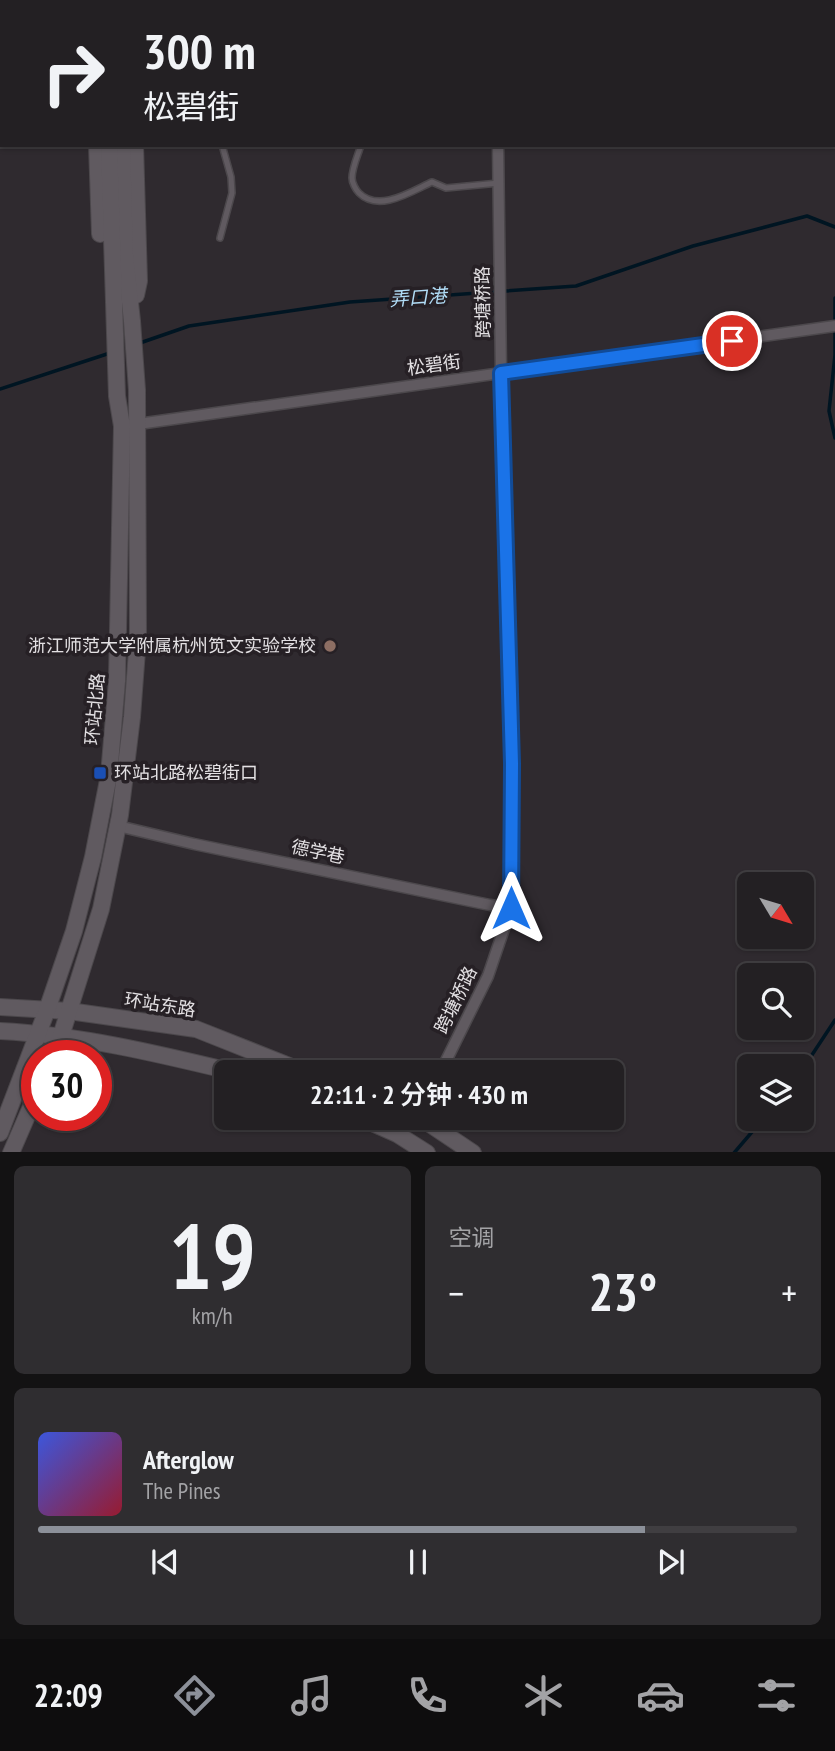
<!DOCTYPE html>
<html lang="zh">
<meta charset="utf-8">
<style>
:root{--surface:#232023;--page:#2f2d30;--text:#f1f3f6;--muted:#a3a3a6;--line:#403e41;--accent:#8c9099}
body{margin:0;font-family:"PT Sans Narrow","Noto Sans SC",sans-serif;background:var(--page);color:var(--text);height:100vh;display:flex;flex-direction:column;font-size:26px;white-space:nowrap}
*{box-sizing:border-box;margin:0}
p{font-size:23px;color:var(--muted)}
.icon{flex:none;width:38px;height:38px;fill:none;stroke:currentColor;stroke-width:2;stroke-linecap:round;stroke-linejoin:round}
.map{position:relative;height:1152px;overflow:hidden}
.details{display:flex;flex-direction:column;gap:14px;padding:14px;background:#131213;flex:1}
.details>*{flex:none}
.banner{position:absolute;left:0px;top:0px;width:836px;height:147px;box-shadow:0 2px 5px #0004,0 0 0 2px var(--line);background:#232023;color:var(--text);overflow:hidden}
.needle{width:46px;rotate:128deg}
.fabs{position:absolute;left:737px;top:872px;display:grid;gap:14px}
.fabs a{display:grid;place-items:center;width:77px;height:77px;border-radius:10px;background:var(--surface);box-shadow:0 2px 5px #0004,0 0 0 2px var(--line);font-size:35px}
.speed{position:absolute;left:21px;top:1040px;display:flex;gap:14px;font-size:35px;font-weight:700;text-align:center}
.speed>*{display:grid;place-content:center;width:91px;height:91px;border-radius:50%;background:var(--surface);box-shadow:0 2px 5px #0004,0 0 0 2px var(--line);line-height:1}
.speed .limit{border:10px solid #d22;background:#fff;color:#111}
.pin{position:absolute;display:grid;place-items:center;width:60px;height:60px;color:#fff;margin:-30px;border:4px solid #fff;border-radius:50%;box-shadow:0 2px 7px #0007}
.me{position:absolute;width:77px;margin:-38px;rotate:0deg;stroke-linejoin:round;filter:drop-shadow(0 0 5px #0008)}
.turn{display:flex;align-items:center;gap:24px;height:147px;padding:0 28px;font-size:32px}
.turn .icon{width:91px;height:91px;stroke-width:2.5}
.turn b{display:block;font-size:49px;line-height:60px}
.big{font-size:52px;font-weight:600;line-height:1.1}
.details .card{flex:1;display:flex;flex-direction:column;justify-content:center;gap:10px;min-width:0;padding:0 24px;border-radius:10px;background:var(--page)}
.details .dial{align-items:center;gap:0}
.dial b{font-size:91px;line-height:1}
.song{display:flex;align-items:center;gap:21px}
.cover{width:84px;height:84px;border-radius:10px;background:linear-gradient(135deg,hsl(230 70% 55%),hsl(350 70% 35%))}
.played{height:7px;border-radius:4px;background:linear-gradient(90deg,var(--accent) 80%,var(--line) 80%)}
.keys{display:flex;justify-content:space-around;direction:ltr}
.heat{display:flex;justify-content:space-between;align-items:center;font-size:38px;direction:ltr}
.details .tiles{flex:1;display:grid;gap:14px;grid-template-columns:1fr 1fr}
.card:last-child{grid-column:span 2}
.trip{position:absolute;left:214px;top:1060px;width:410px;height:70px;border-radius:10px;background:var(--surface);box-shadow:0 2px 5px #0004,0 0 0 2px var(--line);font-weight:600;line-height:70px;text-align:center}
.tab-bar{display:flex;height:112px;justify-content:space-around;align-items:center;background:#0e0d0e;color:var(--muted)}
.tab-bar .icon{width:49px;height:49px}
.tab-bar .selected{color:var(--accent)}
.tab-bar b{font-size:32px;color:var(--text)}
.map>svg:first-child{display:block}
</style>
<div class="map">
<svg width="835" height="1153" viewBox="0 0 835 1153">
<rect width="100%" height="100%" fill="#2f2a2f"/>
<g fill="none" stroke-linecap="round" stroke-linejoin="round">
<g stroke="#001522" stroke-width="3.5">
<polyline points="835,298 835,355 829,411 835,438"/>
<polyline points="137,344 189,326 350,302 576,286 693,246 807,216 835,227"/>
<polyline points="0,389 110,353"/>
<polyline points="802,1070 835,1020"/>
<polyline points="734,1153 764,1118"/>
</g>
<g stroke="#4c484c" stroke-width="8">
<g id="lane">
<polyline points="362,0 364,2"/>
<polyline points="261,2 263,0"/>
<path d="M361,145C358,155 352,168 352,178C352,183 356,190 359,193C379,213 412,191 432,182L446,188L499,183"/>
<polyline points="220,238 232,193 231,177 222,145"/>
</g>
</g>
<g stroke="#4c484c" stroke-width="13">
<g id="street">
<polyline points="495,0 495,2"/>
<polyline points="131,425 835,326"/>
<polyline points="118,826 194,844 490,905 511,908"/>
<polyline points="440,1073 488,976 511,908 512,764 501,373 498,145"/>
</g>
</g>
<g stroke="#4c484c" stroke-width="18">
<g id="secondary">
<polyline points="93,0 93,2"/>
<polyline points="105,0 106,2"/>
<polyline points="118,0 118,2"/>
<polyline points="133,0 133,2"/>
<polyline points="97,145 100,234"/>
<polyline points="135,145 139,281 136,295"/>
<polyline points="0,1007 69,1011 196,1029 307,1073"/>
<path d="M0,1031C81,1035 159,1054 238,1073"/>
<polyline points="53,1055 61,1036 101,909 120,815 132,717 138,637 137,390 132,321 125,255 122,145"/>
<polyline points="361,1118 397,1134 427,1153"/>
<polyline points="421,1118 473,1153"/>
<polyline points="0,1133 47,1010 74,931 93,857 109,775 117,681 122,426 117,396 109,145"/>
<polyline points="11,1153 37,1093"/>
</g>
</g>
<use href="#lane" stroke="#605a60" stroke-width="5"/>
<use href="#street" stroke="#605a60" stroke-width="10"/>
<use href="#secondary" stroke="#605a60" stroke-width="16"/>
</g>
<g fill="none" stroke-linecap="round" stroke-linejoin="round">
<g stroke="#114b97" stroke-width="18">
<polyline id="route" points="511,908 512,764 501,373 732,341"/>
</g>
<use href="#route" stroke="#1a73e8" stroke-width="12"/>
</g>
<circle fill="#8d6e63" stroke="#262025" stroke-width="2.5" cx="330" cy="646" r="7"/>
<rect fill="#1a4fb4" stroke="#262025" stroke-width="2.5" x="93" y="766" width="14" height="14" rx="3.5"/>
<g text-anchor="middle" stroke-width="7" stroke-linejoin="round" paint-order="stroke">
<g font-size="18" fill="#e3e0e3" stroke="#262025">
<text transform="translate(483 302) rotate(-91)" y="6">跨塘桥路</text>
<text transform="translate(434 365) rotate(-8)" y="6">松碧街</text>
<text transform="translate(95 709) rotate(-85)" y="6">环站北路</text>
<text transform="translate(318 852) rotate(12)" y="6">德学巷</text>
<text transform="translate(456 1000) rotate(-64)" y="6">跨塘桥路</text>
<text transform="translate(160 1005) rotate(9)" y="6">环站东路</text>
</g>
<g font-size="18" fill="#e3e0e3" stroke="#262025" text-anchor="end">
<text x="316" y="652">浙江师范大学附属杭州笕文实验学校</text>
<text x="114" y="779" text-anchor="start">环站北路松碧街口</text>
</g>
<g font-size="19" font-style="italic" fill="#b1ddf7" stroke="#262025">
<text transform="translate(418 297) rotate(-4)" y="7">弄口港</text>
</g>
</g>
</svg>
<div class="fabs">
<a><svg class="needle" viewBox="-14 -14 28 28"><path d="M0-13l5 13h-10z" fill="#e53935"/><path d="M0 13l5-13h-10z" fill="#a3a3a6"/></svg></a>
<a><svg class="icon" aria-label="search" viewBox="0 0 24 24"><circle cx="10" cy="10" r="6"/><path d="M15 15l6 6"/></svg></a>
<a><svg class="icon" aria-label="layers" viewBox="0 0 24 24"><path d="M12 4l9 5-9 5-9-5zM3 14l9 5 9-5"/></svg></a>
</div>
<div class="speed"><div class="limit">30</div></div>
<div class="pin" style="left:732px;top:341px;background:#d93025"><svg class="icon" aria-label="arrive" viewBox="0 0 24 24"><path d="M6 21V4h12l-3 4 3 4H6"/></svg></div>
<svg class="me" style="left:511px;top:908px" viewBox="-20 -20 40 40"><path d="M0-17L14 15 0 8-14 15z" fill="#1a73e8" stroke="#fff" stroke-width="4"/></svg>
<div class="trip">22:11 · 2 分钟 · 430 m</div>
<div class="banner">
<div class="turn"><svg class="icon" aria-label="right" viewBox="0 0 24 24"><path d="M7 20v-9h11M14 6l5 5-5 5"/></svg><div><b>300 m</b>松碧街</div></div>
</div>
</div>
<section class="details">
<div class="tiles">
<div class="card dial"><b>19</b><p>km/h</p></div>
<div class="card"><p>空调</p>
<div class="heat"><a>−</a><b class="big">23°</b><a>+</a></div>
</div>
<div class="card">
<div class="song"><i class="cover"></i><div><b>Afterglow</b><p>The Pines</p></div></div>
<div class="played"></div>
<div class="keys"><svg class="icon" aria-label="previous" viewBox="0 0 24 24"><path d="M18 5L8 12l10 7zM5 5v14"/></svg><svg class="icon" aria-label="pause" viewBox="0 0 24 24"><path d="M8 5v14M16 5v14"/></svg><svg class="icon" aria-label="next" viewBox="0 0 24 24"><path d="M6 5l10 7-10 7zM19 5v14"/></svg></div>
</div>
</div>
</section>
<nav class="tab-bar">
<b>22:09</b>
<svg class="icon selected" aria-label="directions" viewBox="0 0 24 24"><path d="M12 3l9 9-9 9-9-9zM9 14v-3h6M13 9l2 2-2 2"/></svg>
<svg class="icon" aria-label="music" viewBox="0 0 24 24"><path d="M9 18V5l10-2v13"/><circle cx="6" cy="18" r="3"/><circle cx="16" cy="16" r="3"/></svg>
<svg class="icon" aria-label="phone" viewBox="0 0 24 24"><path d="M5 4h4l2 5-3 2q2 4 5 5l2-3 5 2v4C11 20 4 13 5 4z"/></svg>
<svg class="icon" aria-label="climate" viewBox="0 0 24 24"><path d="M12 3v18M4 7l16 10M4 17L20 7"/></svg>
<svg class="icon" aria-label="car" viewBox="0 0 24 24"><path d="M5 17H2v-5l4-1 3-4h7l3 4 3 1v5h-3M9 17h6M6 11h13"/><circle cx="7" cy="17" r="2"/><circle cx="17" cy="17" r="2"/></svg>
<svg class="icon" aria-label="filters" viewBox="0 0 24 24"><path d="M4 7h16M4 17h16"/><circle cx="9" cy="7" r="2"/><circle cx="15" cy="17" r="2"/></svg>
</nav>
